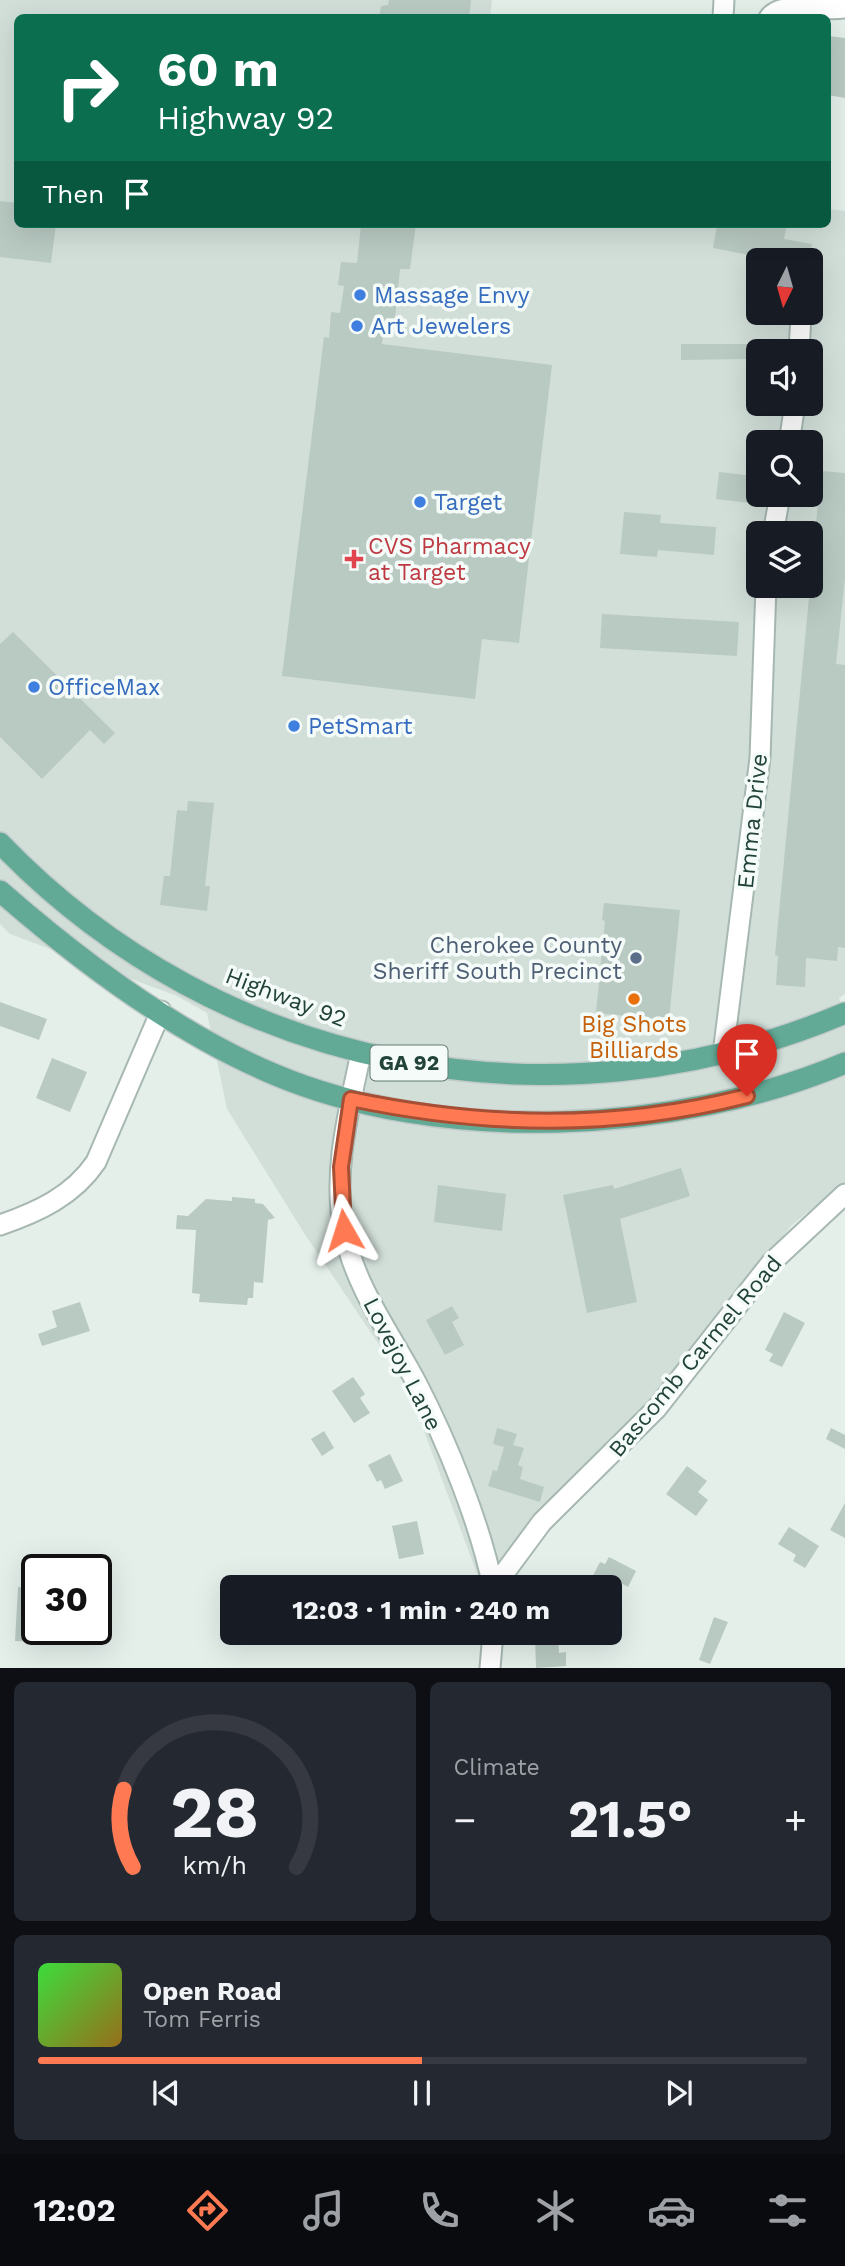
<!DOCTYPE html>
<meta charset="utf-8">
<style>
:root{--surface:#171b24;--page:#242831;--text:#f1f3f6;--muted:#9ea1a6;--line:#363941;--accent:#ff7a52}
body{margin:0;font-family:"Work Sans",sans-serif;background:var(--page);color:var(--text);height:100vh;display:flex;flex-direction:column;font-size:26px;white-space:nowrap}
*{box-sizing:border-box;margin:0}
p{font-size:23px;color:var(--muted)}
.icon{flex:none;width:38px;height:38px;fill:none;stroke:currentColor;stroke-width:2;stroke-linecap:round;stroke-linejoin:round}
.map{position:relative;height:1668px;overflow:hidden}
.drawer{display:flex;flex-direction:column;gap:14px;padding:14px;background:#0d0f14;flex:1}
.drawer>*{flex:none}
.top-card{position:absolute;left:14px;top:14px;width:817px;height:214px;border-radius:10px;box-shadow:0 7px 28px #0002;background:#0b6e4f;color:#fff;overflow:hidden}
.needle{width:46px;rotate:185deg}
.buttons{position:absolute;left:746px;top:248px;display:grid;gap:14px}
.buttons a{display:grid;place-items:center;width:77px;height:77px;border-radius:10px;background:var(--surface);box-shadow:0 7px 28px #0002;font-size:35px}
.speed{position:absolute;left:21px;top:1554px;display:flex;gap:14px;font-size:35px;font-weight:700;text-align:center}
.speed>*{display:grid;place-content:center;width:91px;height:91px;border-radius:50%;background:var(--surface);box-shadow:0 7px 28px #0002;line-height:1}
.speed .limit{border:4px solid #111;border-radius:10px;background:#fff;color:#111}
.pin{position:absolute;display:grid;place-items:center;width:60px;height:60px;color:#fff;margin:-72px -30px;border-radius:50% 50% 50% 0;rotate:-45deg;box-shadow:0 0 7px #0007}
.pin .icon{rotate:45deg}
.me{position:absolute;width:77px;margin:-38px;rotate:354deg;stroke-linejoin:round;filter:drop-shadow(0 0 5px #0008)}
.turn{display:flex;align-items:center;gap:24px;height:147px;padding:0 28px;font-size:32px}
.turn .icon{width:91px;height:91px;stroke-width:2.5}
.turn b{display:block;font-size:49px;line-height:60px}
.then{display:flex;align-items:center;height:66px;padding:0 28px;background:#0003;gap:14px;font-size:26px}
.big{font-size:52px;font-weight:700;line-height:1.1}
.drawer .card{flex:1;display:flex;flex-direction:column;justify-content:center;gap:10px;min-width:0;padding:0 24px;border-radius:10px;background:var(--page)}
.drawer .dial{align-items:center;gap:0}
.dial svg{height:182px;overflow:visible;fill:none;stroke:var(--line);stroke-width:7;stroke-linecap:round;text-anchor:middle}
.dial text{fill:var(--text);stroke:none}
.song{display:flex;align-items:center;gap:21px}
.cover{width:84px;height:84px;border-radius:10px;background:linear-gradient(135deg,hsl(120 70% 55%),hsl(40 70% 35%))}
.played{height:7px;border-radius:4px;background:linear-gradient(90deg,var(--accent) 50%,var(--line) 50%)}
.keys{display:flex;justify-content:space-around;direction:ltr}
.heat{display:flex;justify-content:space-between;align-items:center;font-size:38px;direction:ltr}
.drawer .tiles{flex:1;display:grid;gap:14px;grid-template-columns:1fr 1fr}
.card:last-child{grid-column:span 2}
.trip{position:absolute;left:220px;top:1575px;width:402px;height:70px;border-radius:10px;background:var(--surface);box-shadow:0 7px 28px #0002;font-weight:700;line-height:70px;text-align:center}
.tabs{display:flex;height:112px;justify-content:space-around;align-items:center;background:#090b0e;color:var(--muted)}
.tabs .icon{width:49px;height:49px}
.tabs .on{color:var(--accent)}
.tabs b{font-size:32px;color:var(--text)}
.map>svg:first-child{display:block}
</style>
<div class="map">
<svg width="845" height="1668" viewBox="0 0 845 1668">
<rect width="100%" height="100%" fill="#e4efea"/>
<path fill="#d2dfd9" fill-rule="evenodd" d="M0,0H492L490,18H18V224H828V209L845,211V994L839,998L845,1015V1182L792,1225L584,1490L496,1587H482L408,1388L304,1233L227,1109L207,1013L177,996L10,934L0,924ZM758,261H810V313H758ZM758,352H810V404H758ZM758,443H810V495H758ZM758,534H810V586H758Z"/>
<g fill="#b9cac3">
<polygon points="389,0 471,0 469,18 379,18 381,6 388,5"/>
<polygon points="828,36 845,38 845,98 828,95"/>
<polygon points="0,201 18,203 18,224 56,224 51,263 0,257"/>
<polygon points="361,224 416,224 410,269 400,269 395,318 386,318 382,344 552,365 519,643 482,639 475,699 282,676 324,337 329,338 331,312 340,313 344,286 338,285 341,262 357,263"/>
<polygon points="729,224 787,224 784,239 812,244 809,261 781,261 713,248 717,226 729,228"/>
<polygon points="681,344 748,344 748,359 681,360"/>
<polygon points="821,471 845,473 845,578 836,664 845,665 845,948 838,947 837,961 806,958 805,987 776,985 778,956 775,955"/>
<polygon points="719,472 753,476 750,503 716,499"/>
<polygon points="624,512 661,515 660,523 716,527 714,555 658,550 657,557 620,554"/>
<polygon points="602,614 739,622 737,656 600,648"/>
<polygon points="13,632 115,733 104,744 90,730 42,779 0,737 0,644"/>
<polygon points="188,801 214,803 205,886 210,886 207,911 160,905 164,876 170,876 177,810 187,811"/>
<polygon points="604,903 680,910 669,1020 596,1013 605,921 602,920"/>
<polygon points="0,1002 47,1019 39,1040 0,1026"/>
<polygon points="52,1058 87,1072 70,1112 36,1098"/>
<polygon points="681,1168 690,1196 620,1219 637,1302 587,1313 563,1195 613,1185 614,1189"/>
<polygon points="438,1185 506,1194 502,1231 434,1222"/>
<polygon points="232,1197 255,1199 255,1203 263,1204 275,1218 268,1220 263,1283 254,1282 253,1298 248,1298 247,1305 199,1302 200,1294 192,1293 196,1230 176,1229 177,1215 188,1216 206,1199 232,1201"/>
<polygon points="80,1302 90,1331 42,1346 38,1334 57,1327 52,1311"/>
<polygon points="452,1306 459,1318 452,1322 464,1345 445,1355 426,1320"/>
<polygon points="784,1312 805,1323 782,1367 769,1361 773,1354 765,1350"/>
<polygon points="353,1377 365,1394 360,1398 370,1413 354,1423 332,1391"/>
<polygon points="497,1428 517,1434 513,1445 524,1448 518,1465 523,1467 520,1479 544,1487 540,1502 488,1486 493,1470 497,1471 504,1447 493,1444"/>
<polygon points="831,1428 845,1435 845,1449 826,1439"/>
<polygon points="324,1431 334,1448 322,1456 311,1439"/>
<polygon points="390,1454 403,1481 385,1489 381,1480 377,1482 368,1465"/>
<polygon points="687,1466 707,1481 698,1492 708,1500 696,1516 666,1494"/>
<polygon points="845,1503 845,1538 830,1530"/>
<polygon points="417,1521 424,1554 399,1559 392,1526"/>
<polygon points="789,1527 819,1546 805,1568 793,1561 796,1555 778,1544"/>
<polygon points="609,1557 636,1571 628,1587 619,1582 616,1587 587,1587 600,1562 605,1564"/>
<polygon points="18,1587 37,1588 37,1629 44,1629 43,1642 15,1641"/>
<polygon points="714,1617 728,1622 710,1664 699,1660"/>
<polygon points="535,1638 558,1638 559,1653 566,1652 566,1666 536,1668"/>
</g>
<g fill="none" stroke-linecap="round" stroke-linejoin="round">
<g stroke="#a6b8b1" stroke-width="23">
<g id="minor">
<polyline points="723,18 724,0"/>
<path d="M769,18C781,0 822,12 845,8"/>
<polyline points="799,352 801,315"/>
<polyline points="789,443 795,404"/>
<polyline points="773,534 780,495"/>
<path d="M361,1053C349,1110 332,1172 344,1231C355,1288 391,1334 417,1384C447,1442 480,1523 493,1587"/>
<polyline points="723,1054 760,758 766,586"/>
<path d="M0,1225C38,1212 73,1196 96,1162L161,1011"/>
<polyline points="498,1587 505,1572 542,1522 657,1408 771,1263 845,1194"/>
<polyline points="490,1668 493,1633"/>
</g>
</g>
<g stroke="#c1cac8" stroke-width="24">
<g id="major">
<path d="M0,843C220,1072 555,1136 845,1013"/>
<path d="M0,891C80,961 173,1031 271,1073C441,1146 677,1134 845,1063"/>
</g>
</g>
<use href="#minor" stroke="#fff" stroke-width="19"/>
<use href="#major" stroke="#63aa96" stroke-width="21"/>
</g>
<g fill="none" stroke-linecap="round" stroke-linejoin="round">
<g stroke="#a64f35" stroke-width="18">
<path id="route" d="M344,1230L341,1167L351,1099C486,1127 614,1130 747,1096"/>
</g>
<use href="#route" stroke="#ff7a52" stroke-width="12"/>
</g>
<g fill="#3f7fe0" stroke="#f5fbf8" stroke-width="2.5">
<circle cx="360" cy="295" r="7"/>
<circle cx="357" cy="326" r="7"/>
<circle cx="420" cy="502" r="7"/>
<circle cx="34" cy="687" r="7"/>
<circle cx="294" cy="726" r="7"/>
</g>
<path fill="#e0444e" stroke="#f5fbf8" stroke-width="2.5" d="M350.5 548.5h7v7h7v7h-7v7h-7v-7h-7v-7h7z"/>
<circle fill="#5c6f8a" stroke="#f5fbf8" stroke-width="2.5" cx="636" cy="958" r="7"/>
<circle fill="#e8710a" stroke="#f5fbf8" stroke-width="2.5" cx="634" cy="999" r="7"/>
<g text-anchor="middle" stroke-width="7" stroke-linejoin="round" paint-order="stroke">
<rect fill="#f5fbf8" stroke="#617a72" stroke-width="2" x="370.5" y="1045.5" width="77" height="35" rx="5"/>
<g font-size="21" font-weight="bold" fill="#214339">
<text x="409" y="1070">GA 92</text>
</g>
<g font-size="23" fill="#366cbe" stroke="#f5fbf8" text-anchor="start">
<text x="374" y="303">Massage Envy</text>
<text x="371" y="334">Art Jewelers</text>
<text x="434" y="510">Target</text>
<text x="48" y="695">OfficeMax</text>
<text x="308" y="734">PetSmart</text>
</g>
<g font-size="23" fill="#be3a42" stroke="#f5fbf8" text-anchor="start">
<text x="368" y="554">CVS Pharmacy<tspan x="368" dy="26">at Target</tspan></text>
</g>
<g font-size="23" fill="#214339" stroke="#f5fbf8">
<text transform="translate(752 821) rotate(-84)" y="8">Emma Drive</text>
<text transform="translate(286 997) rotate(21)" y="8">Highway 92</text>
<text transform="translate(695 1356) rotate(-50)" y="8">Bascomb Carmel Road</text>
<text transform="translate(403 1364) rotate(63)" y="8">Lovejoy Lane</text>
</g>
<g font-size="23" fill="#4e5e75" stroke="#f5fbf8" text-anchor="end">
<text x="622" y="953">Cherokee County<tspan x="622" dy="26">Sheriff South Precinct</tspan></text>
</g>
<g font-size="23" fill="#c56008" stroke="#f5fbf8">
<text x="634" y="1032">Big Shots<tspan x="634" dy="26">Billiards</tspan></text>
</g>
</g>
</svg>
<div class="buttons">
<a><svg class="needle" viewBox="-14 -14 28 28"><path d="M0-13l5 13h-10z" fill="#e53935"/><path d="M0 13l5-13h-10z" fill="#9ea1a6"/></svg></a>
<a><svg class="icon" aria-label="sound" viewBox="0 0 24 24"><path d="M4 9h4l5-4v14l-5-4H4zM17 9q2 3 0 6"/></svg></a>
<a><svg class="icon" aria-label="search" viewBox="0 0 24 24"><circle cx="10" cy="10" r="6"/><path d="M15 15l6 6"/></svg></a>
<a><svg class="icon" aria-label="layers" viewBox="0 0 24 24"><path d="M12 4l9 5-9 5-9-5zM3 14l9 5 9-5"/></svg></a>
</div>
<div class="speed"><div class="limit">30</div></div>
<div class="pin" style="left:747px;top:1096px;background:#d93025"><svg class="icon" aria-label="arrive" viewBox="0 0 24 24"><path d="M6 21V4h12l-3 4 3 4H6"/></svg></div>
<svg class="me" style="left:344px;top:1230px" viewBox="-20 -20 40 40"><path d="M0-17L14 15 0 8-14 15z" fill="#ff7a52" stroke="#fff" stroke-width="4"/></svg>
<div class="trip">12:03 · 1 min · 240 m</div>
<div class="top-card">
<div class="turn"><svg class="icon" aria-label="right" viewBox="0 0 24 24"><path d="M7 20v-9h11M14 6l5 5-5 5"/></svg><div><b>60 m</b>Highway 92</div></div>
<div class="then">Then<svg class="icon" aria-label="arrive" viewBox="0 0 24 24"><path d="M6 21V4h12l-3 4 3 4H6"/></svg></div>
</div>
</div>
<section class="drawer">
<div class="tiles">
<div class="card dial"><svg viewBox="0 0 100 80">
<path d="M14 69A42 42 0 1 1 86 69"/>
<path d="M14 69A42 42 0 0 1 10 35" stroke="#ff7a52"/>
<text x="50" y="56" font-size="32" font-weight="700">28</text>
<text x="50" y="72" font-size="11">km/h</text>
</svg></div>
<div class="card"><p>Climate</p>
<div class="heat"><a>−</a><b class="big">21.5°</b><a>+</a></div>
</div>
<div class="card">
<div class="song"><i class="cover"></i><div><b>Open Road</b><p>Tom Ferris</p></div></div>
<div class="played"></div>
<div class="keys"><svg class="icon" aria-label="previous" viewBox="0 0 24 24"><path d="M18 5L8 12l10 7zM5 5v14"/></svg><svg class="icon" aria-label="pause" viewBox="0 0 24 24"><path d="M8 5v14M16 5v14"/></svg><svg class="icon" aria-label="next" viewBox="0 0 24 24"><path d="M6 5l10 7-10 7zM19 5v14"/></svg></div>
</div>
</div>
</section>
<nav class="tabs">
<b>12:02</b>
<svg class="icon on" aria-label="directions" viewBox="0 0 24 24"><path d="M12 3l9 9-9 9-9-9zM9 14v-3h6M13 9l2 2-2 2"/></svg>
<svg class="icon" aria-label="music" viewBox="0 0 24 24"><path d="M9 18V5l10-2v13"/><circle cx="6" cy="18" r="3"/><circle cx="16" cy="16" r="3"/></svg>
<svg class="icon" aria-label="phone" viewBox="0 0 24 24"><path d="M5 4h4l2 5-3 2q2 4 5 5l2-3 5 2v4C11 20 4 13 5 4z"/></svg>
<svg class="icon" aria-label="climate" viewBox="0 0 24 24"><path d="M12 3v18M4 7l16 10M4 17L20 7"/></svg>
<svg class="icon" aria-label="car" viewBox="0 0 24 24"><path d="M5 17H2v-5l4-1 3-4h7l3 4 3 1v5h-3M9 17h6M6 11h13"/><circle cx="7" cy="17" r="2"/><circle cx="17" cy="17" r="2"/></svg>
<svg class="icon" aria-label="filters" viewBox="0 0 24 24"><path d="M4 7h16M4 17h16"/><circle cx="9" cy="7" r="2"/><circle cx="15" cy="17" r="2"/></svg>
</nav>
